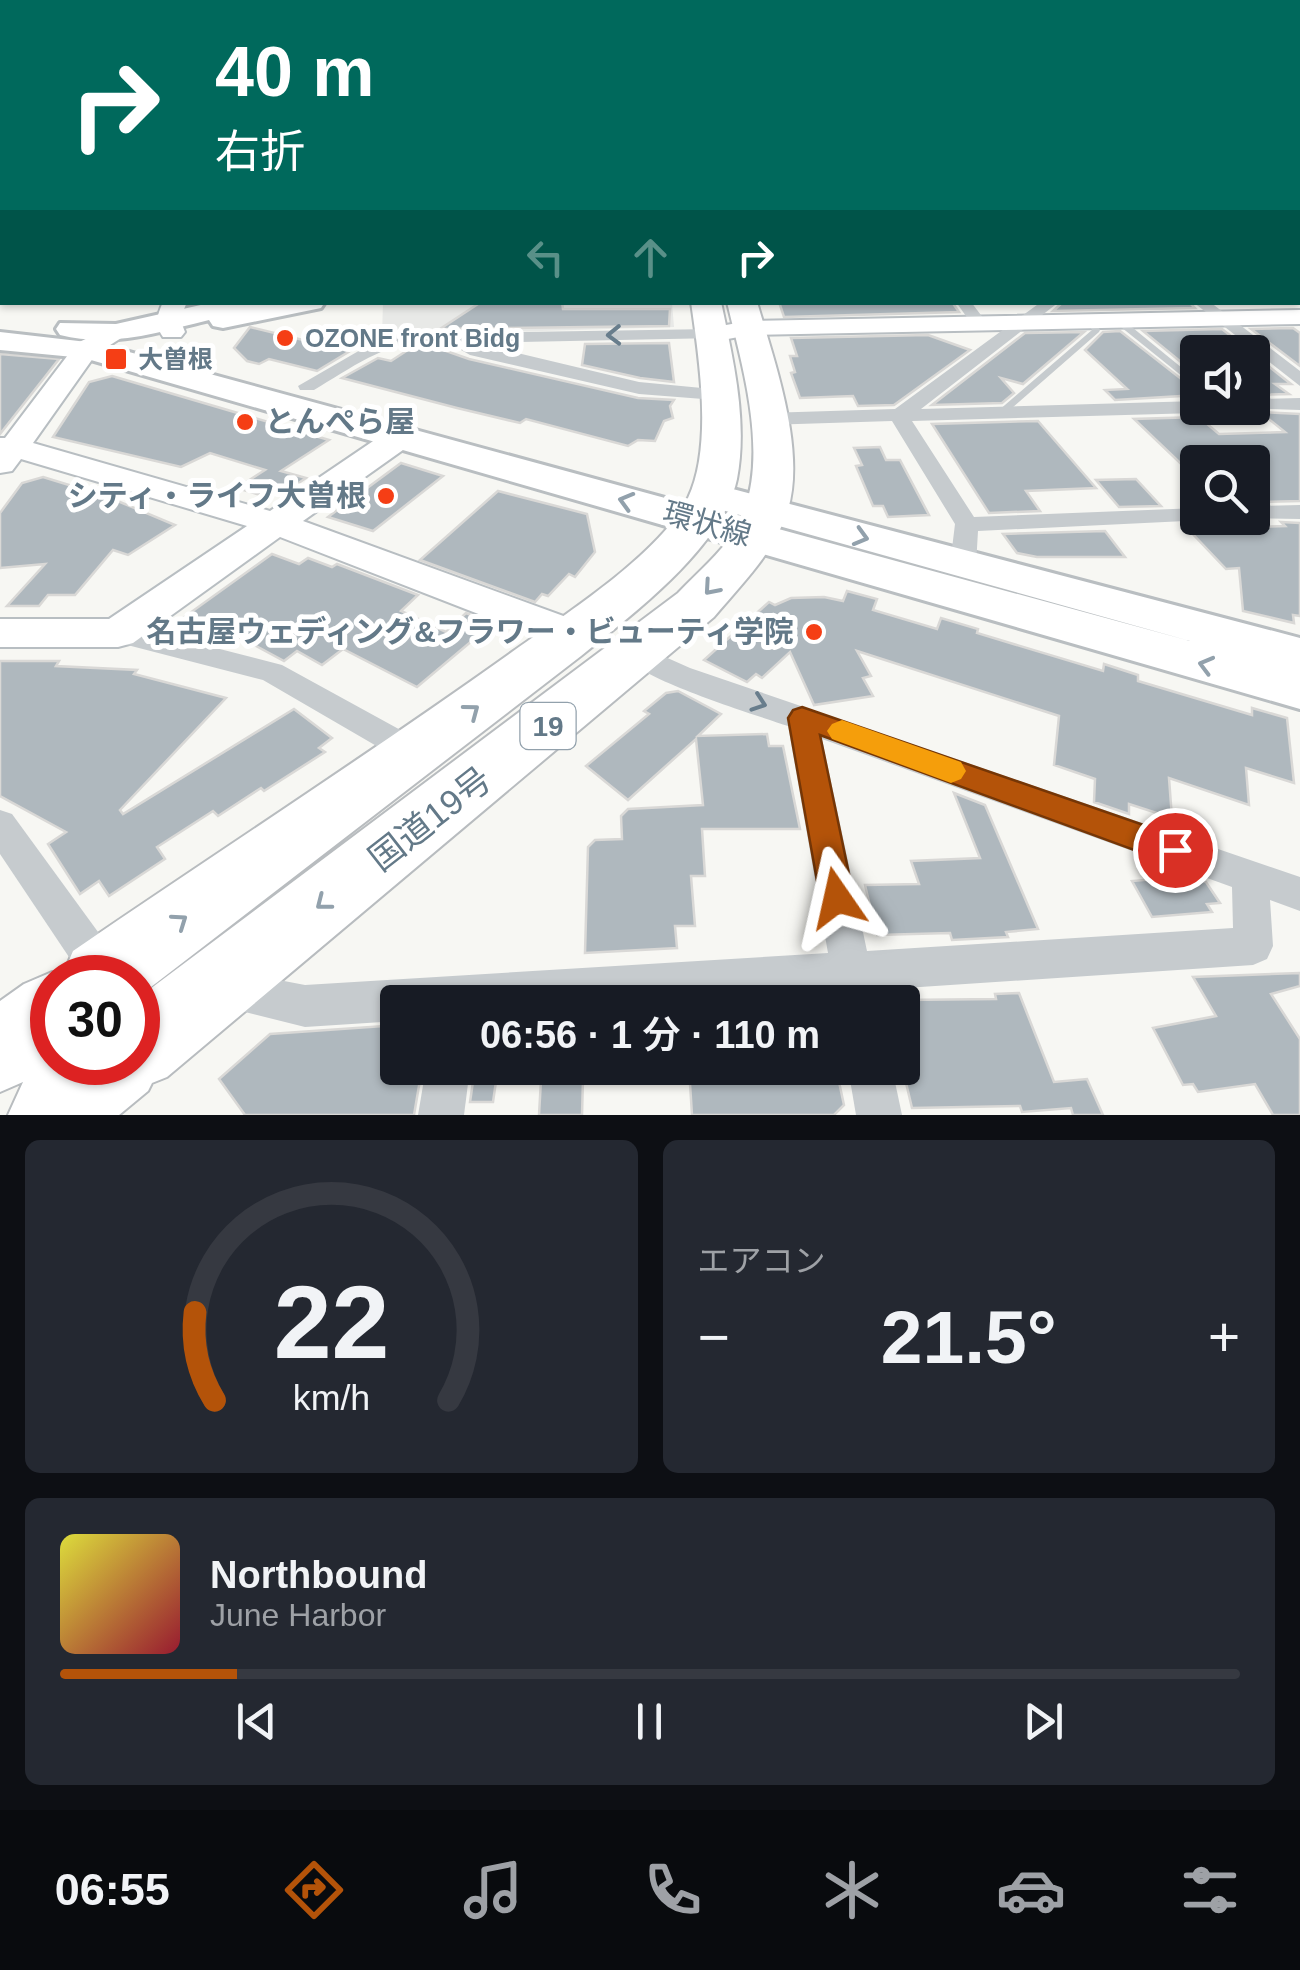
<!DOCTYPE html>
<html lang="ja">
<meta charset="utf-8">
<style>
:root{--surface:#171b24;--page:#242831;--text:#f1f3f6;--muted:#9ea1a6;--line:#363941;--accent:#b45309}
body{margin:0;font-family:Arial,"Noto Sans JP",sans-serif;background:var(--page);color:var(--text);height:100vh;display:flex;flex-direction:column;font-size:38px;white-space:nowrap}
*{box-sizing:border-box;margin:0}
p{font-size:32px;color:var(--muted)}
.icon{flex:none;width:55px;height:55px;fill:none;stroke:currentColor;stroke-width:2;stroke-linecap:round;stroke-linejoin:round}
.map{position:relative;height:1115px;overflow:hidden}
.sheet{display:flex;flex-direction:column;gap:25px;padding:25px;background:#0d0f14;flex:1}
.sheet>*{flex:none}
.banner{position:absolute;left:0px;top:0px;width:1300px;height:305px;box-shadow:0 2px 8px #0004;background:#00695c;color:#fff;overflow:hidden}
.buttons{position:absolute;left:1180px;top:335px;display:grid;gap:20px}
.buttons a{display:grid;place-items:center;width:90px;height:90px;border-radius:10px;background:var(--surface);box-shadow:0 2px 8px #0004;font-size:50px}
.speed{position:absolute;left:30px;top:955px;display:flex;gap:20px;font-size:50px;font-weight:700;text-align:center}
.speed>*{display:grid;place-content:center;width:130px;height:130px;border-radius:50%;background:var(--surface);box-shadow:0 2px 8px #0004;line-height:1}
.speed .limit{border:15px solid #d22;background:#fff;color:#111}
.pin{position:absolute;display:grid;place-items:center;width:85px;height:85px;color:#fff;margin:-42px;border:5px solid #fff;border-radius:50%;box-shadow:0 2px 10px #0007}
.me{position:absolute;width:110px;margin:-55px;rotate:349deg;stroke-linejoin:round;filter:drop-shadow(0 0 8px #0008)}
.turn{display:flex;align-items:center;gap:35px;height:210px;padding:0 50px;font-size:45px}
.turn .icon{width:130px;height:130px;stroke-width:2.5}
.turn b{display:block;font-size:70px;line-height:85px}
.lanes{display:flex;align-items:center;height:95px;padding:0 50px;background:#0003;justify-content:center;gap:50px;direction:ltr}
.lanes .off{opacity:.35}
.big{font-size:75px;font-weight:600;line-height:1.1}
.sheet .card{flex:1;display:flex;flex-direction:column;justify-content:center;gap:15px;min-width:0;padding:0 35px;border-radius:15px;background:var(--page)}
.sheet .dial{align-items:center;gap:0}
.dial svg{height:260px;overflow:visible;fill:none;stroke:var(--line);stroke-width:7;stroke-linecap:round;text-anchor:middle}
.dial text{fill:var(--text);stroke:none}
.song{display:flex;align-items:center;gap:30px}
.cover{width:120px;height:120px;border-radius:15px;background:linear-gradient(135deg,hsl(60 70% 55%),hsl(350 70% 35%))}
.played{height:10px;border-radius:5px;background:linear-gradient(90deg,var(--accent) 15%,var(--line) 15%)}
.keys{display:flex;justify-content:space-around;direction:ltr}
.heat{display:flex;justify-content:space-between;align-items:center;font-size:55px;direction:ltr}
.sheet .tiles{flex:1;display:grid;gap:25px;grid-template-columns:1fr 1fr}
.card:last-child{grid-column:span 2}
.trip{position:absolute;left:380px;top:985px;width:540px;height:100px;border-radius:10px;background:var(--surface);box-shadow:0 2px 8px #0004;font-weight:600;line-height:100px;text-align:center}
.tabs{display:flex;height:160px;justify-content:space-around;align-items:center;background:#090b0e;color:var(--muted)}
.tabs .icon{width:70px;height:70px}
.tabs .active{color:var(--accent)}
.tabs b{font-size:45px;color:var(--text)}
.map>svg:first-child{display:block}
</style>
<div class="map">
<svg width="1300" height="1115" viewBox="0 0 1300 1115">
<rect width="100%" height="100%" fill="#f7f7f3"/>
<polygon fill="#e8e9e7" points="383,302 672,303 674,327 382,336"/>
<g fill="#afb8be" stroke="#d9d8d6" stroke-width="2.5">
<polygon points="481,302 562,302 563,309 670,309 669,326 440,329"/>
<polygon points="779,302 952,302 959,312 784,317"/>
<polygon points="1063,302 1189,302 1195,308 1053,311"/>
<polygon points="250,327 340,349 350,351 317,371 269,359 259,364 247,361 234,348"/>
<polygon points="1293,328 1300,333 1300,366 1251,329"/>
<polygon points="1222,329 1251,352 1198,352 1198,376 1143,331"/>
<polygon points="1120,331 1198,392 1198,395 1115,400 1105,390 1127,389 1085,350 1103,332"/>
<polygon points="1084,332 1023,384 1001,378 1014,393 1002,403 932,405 1025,333"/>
<polygon points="928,335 970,350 894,405 858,406 853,396 800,398 791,373 795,372 790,356 797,356 791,338"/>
<polygon points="669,343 674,382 640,378 582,365 585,344"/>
<polygon points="429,345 469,359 638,398 674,400 670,406 673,418 664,421 655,441 638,440 628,446 526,419 520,423 457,408 342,378 378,358 391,361 414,346"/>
<polygon points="1252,353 1291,384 1275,384 1289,394 1252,395"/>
<polygon points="0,354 59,359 0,434"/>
<polygon points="112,376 292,429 329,440 281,471 306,478 281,495 274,493 267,497 237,488 265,470 210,453 181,467 53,437 89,382"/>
<polygon points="1260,412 1300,414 1300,501 1259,502 1252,496 1252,462 1198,462 1198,480 1134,419 1199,417 1219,434 1285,432"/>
<polygon points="1038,421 1096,488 1026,491 1040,511 989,513 932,424"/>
<polygon points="880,447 886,460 900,460 929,515 888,517 883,506 873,506 856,466 862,465 854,448"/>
<polygon points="401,463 443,476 373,531 328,517"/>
<polygon points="43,477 108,497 175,525 128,555 113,550 75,595 48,595 39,606 7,606 45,564 0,568 0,513 22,483"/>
<polygon points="1136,479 1161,506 1119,507 1096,480"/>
<polygon points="498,491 587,514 595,552 575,577 569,574 548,596 542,594 535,602 420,560"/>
<polygon points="1281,522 1300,523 1300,616 1293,615 1294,623 1243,611 1239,568 1226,569 1188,529 1285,526"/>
<polygon points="1105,531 1125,557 1037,557 1017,553 1003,534"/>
<polygon points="272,554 299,564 308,558 332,567 337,564 418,595 401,611 446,632 466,613 494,624 496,631 480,643 473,640 417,687 343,649 322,665 297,651 284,661 215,624 203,632 176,623"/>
<polygon points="847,591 877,599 873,610 937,629 941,618 978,629 977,633 1103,671 1104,664 1138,675 1138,681 1252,715 1252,708 1287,718 1294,783 1246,768 1249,805 1169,778 1172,818 1129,804 1129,814 1094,802 1095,779 1054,765 1059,716 857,651 871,676 863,678 873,696 814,705 790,652 762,678 756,674 747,682 704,660 769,602 775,605 791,598 824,597 843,601"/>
<polygon points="0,661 59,661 56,666 137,670 134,674 226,698 120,810 123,814 294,709 332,738 319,748 325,752 264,791 261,788 218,816 213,811 157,847 165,859 109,896 99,881 80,894 48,844 66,832 0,796"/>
<polygon points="678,691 721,714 698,736 767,734 769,746 783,746 800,829 702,829 705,876 691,876 695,926 675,926 677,948 585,953 588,847 595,840 622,839 621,816 628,809 703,805 696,739 628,800 586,766 649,714 644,711 666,693"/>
<polygon points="954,793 985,805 1038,929 1006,932 1008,937 952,940 950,933 877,935 865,885 919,884 911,861 980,858"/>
<polygon points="1160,865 1206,882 1220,903 1207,904 1212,912 1152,917 1132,881 1168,878"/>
<polygon points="1300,973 1300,986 1271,994 1300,1039 1300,1115 1273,1115 1255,1084 1198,1092 1193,1084 1183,1085 1153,1028 1216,1016 1193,977"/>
<polygon points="1019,993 1054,1082 1087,1079 1103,1115 1073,1115 1071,1108 1022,1112 1020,1106 912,1108 902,1066 902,1000 996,999 995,994"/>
<polygon points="398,1025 398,1080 420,1080 414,1115 245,1115 219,1079 270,1034"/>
<polygon points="475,1068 498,1068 493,1102 470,1102"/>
<polygon points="689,1068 836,1068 844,1105 834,1115 692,1115"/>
<polygon points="583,1079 582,1115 539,1115 541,1080"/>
</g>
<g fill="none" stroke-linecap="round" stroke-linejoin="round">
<g stroke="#b8bec2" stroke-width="4">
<g id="secondary">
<rect x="1298" y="199" width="2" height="10"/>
<polygon points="0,206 2,207 2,218 0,218"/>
<path d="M163,302H187L180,319L185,332L181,337H163C154,324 157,316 163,302Z"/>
<polygon points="1300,310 1300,324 749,335 712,342 699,334 703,329 749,321"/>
<polygon points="116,325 125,328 129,333 96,354 33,443 270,511 388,431 410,431 414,438 410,445 303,521 588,625 594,635 588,645 573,649 558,645 280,537 133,643 118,647 0,647 0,619 109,619 247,526 21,459 12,471 0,473 0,438 5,438 77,343"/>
</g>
</g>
<g stroke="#b9bec1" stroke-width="6">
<g id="primary">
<path d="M214,302H325L321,308L223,328L213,326L209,320C159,332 112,348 60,335L56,329L60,323L116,324Z"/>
<polygon points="0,332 96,343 1190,641 715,508 710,500 715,492 729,488 1300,638 1300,709 84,358 0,350"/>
</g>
</g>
<g stroke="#b8bcbf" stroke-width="4">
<path id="highway" d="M691,302H721C733,358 748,422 737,479C723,547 633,614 581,656L138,997V978H52V1062H138V998L678,593C697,573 720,554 735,530C773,466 743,370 727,302H757C775,364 811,462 783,523C768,559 739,587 714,617L167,1077L152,1083L148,1091L119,1115H8L23,1082L0,1092V1001L24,984L52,972L62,977L73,951C219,851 368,755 512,652C564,615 660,554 688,498C713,446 699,358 691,302Z"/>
</g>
<g fill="#c6cbce" fill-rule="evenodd">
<polygon points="0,152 2,152 2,154 0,155"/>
<polygon points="2,228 2,233 0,234 0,229"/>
<polygon points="1298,240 1300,240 1300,246 1298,245"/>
<rect x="1298" y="275" width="2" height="4"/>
<polygon points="1088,319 1094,319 1100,330 1099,332 1004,415 998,415 998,411 1092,330 1087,321"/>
<polygon points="1116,319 1122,319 1198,381 1198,389 1116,323"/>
</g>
<g fill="#c6cbce" fill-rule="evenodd">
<rect x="1298" y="165" width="2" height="6"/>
<rect x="1298" y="184" width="2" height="6"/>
<rect x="1298" y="247" width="2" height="8"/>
<polygon points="956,302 971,302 987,323 985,326 973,326"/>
<polygon points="1041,302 1059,302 921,409 1198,401 1198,408 1207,408 1198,413 912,421 974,517 1198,508 1198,518 1208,518 1206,520 978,531 976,565 963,573 950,565 955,524 892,421 766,425 756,419 766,413 895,409"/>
<polygon points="1193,302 1210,302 1300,371 1300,386"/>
<path d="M712,329L718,330V338L475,343L639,382L723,390L725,394L716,400L639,394L470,355C415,320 363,361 314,390H300L298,386L388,334Z"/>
<polygon points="1300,398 1300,410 1244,408 1252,408 1252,399"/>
<polygon points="1300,505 1300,519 1243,518 1252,518 1252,506"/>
<polygon points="118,623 282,665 426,744 431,753 426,762 415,766 404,762 263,680 108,640 104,633 108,626"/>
<path d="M636,644L690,668L1300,877V911L1270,900L1273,946L1267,959L1253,965L875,990L877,1002H837L835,992L677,1002H398V1021L305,1027L217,1005L211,991L217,977L231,971L305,985L828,953L788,726C756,715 637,679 622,654L626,647ZM822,739L1232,887L1233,928L867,951Z"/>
<polygon points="0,810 12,814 117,958 123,972 121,978 83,978 0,854"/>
<polygon points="426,1068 470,1068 464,1115 418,1115"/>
<polygon points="848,1068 892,1068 902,1115 856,1115"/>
</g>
<use href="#secondary" fill="#fff" fill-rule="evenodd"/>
<use href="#primary" fill="#fff" fill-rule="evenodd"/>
<use href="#highway" fill="#fff" fill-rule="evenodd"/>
</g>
<defs><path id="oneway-chevron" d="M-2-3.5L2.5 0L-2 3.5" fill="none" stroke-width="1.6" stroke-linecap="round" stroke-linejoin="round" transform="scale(2.5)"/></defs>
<g stroke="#687d8c">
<use href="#oneway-chevron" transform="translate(614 335) rotate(179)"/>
<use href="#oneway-chevron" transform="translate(759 703) rotate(19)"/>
</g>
<g stroke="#92a1ac">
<use href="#oneway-chevron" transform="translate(626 501) rotate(-164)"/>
<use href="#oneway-chevron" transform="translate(861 537) rotate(16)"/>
<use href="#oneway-chevron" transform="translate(711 588) rotate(131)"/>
<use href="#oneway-chevron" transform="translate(1206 665) rotate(-165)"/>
<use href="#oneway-chevron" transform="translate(472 711) rotate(-37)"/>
<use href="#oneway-chevron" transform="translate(323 903) rotate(142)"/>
<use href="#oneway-chevron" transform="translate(180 921) rotate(-35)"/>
</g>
<linearGradient id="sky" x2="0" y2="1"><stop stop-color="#97bede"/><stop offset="0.49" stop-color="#fbfbfa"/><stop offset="1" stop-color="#fbfbfa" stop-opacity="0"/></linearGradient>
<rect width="1300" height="308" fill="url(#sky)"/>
<polygon fill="#b45309" stroke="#753606" stroke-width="2.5" points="802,707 1187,840 1191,850 1187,861 1175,865 820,735 854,898 849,910 837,914 825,910 820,898 788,718 793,710"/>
<polygon fill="#f59e0b" points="842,720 961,762 966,771 961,779 951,783 832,739 827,731 832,724"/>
<g fill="#f53e15" stroke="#fff" stroke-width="4">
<circle cx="285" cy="338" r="10"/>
<rect x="104" y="347" width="24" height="24" rx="5"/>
<circle cx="245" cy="422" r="10"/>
<circle cx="386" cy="496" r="10"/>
<circle cx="814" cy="632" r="10"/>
</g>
<g text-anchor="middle" stroke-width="10" stroke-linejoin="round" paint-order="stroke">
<g font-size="25" font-weight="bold" fill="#637988" stroke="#fff" text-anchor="start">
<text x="305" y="347">OZONE front Bidg</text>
<text x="138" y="368">大曽根</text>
</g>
<rect fill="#fff" stroke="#92a1ac" stroke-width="2.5" x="520.5" y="703" width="55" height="46" rx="8"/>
<g font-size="28" font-weight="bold" fill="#637988">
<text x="548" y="736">19</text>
</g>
<g font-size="30" font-weight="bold" fill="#637988" stroke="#fff" text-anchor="end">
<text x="265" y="432" text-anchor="start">とんぺら屋</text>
<text x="366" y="506">シティ・ライフ大曽根</text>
<text x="794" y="642">名古屋ウェディング&amp;フラワー・ビューティ学院</text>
</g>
<g font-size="30" fill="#637988" stroke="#fff">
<text transform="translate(707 524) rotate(16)" y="10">環状線</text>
</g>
<g font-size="35" fill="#637988" stroke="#fff">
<text transform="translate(430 819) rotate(-38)" y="12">国道19号</text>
</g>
</g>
</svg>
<div class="buttons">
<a><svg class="icon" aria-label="sound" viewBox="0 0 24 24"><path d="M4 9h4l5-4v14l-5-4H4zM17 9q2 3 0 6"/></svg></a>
<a><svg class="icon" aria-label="search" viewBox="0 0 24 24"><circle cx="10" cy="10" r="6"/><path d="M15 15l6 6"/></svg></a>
</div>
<div class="speed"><div class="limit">30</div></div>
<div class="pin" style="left:1175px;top:850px;background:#d93025"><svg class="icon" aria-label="arrive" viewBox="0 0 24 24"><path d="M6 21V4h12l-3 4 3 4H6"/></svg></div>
<svg class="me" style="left:837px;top:898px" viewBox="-20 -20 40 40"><path d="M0-17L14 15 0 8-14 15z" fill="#b45309" stroke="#fff" stroke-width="4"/></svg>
<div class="trip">06:56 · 1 分 · 110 m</div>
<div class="banner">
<div class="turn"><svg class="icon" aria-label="right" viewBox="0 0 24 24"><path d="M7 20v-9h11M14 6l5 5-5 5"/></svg><div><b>40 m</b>右折</div></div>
<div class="lanes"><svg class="icon off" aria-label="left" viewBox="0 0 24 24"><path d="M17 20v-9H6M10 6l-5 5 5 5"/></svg><svg class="icon off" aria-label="ahead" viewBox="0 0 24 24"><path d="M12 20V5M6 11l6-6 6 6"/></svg><svg class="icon" aria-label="right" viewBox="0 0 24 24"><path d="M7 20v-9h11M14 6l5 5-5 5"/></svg></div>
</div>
</div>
<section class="sheet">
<div class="tiles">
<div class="card dial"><svg viewBox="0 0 100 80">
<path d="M14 69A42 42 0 1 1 86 69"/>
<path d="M14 69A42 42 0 0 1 8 42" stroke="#b45309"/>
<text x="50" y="56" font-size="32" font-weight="700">22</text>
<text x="50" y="72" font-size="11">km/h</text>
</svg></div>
<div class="card"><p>エアコン</p>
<div class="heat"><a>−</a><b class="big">21.5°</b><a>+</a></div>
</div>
<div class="card">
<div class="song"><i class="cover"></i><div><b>Northbound</b><p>June Harbor</p></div></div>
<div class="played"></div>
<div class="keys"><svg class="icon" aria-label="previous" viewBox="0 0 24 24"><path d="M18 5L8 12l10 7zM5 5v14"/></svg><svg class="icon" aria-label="pause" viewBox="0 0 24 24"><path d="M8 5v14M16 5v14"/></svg><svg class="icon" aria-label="next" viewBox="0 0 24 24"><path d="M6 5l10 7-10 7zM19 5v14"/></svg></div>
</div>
</div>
</section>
<nav class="tabs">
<b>06:55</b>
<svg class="icon active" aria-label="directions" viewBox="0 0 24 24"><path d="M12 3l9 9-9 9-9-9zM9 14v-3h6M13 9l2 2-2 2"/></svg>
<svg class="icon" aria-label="music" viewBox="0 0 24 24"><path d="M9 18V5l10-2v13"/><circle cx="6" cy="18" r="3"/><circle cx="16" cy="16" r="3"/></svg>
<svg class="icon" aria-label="phone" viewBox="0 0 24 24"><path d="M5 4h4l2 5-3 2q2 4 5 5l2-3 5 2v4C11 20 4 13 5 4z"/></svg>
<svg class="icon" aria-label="climate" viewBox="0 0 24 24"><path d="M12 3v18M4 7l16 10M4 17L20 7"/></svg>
<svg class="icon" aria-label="car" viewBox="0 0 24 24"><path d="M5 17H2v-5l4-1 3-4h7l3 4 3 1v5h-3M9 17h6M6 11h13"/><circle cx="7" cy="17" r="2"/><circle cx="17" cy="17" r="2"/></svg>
<svg class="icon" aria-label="filters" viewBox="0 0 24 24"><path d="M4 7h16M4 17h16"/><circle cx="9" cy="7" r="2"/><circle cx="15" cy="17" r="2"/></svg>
</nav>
